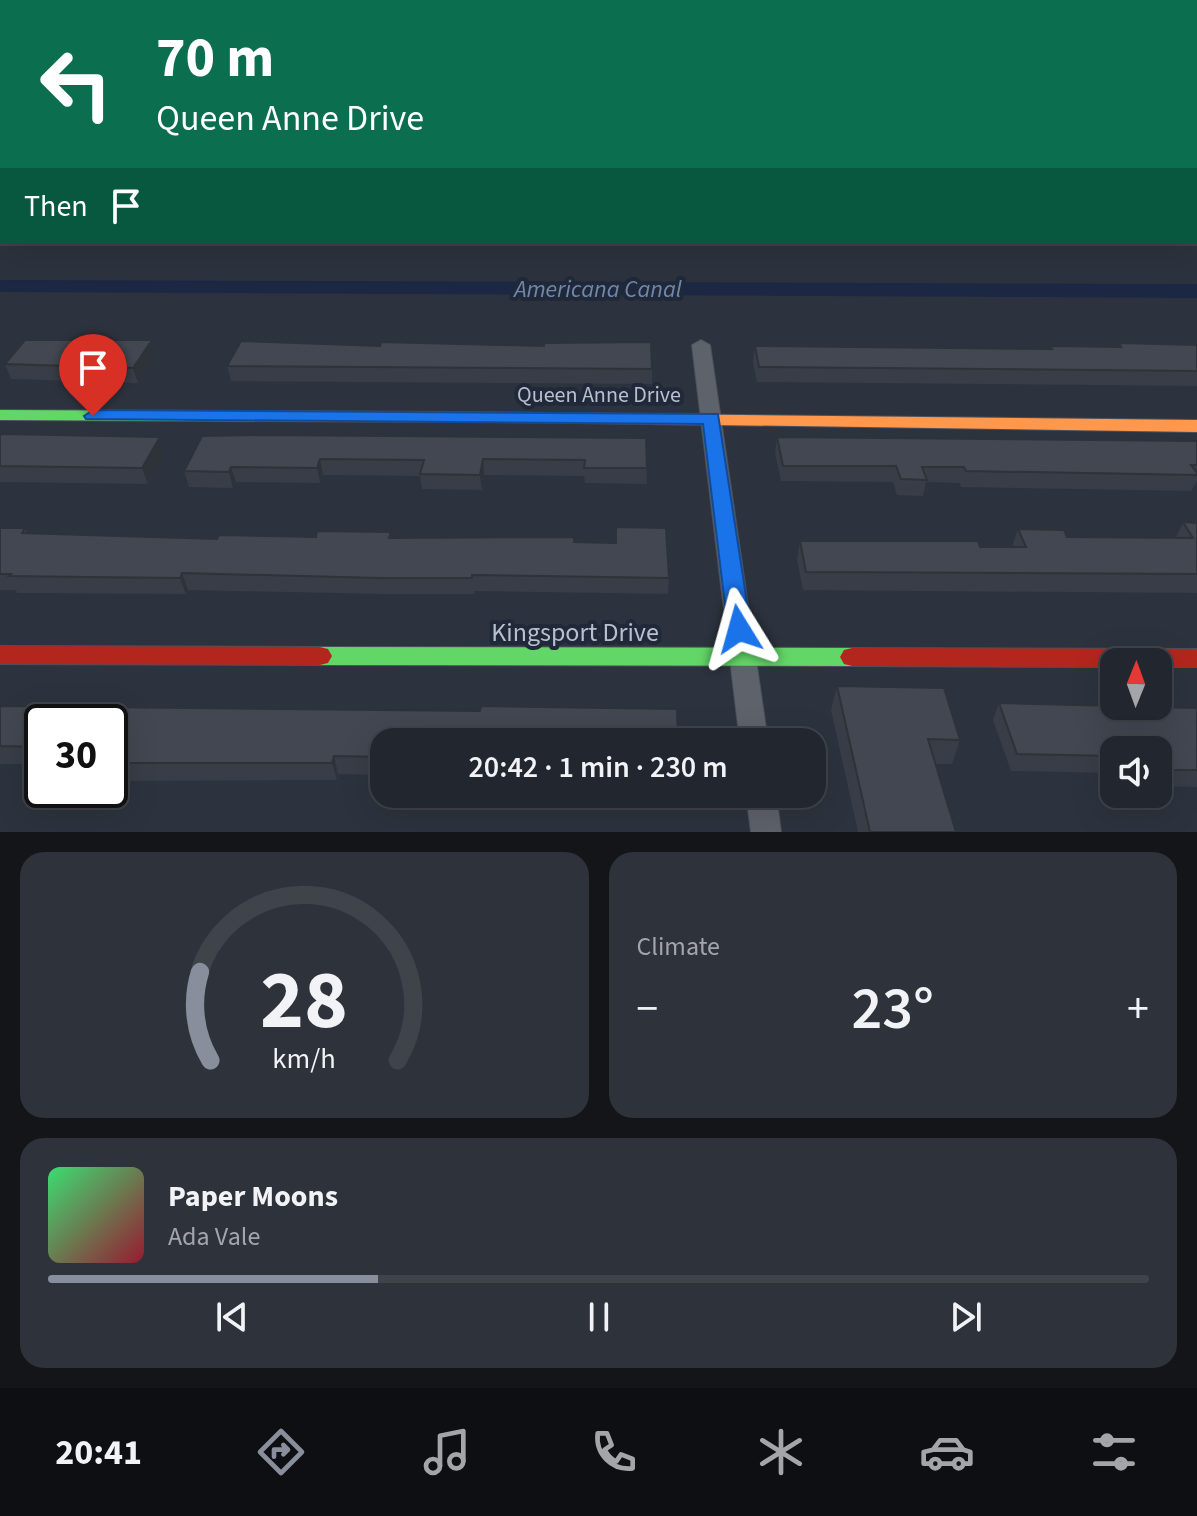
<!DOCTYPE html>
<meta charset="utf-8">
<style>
:root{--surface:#22262e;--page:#2e323a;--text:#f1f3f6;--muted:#a2a5aa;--line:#3f434a;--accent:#888e9b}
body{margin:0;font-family:"Source Sans 3",sans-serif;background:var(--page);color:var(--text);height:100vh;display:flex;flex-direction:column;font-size:30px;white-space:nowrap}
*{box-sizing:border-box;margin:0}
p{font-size:26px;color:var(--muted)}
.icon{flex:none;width:44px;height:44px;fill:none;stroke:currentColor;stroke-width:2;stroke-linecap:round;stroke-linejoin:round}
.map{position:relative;height:832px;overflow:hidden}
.panel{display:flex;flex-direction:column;gap:20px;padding:20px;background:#131519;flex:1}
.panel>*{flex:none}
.guide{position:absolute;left:0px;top:0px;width:1198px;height:244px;box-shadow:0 8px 32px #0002,0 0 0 2px var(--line);background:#0b6e4f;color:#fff;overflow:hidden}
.needle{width:52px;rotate:1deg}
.buttons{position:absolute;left:1100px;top:648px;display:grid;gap:16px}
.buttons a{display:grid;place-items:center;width:72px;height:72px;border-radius:16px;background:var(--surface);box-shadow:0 8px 32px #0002,0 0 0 2px var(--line);font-size:40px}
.speed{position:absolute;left:24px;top:704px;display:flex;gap:16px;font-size:40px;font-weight:700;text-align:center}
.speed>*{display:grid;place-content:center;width:104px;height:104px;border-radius:50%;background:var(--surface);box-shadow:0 8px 32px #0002,0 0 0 2px var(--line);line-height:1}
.speed .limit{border:4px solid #111;border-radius:12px;background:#fff;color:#111}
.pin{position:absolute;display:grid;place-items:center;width:68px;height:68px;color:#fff;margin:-82px -34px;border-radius:50% 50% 50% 0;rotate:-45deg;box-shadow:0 0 8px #0007}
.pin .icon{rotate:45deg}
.me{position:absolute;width:88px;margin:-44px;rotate:352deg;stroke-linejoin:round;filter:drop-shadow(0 0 6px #0008)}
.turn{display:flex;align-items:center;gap:28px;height:168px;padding:0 24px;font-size:36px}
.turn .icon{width:104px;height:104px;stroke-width:2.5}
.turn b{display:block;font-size:56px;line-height:68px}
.then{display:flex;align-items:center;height:76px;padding:0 24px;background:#0003;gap:16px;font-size:30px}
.big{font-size:60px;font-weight:600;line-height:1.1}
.panel .tile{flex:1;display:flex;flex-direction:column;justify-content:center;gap:12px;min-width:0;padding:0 28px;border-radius:24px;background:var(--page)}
.panel .dial{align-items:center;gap:0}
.dial svg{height:208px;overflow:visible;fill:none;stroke:var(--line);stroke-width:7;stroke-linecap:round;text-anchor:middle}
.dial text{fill:var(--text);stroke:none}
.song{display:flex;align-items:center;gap:24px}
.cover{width:96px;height:96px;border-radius:12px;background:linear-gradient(135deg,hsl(140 70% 55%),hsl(350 70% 35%))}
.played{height:8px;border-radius:4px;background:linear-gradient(90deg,var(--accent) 30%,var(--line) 30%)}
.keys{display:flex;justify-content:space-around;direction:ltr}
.heat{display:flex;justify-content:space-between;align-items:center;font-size:44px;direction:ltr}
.panel .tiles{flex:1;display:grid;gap:20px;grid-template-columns:1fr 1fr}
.tile:last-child{grid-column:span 2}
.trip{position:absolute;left:370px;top:728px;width:456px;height:80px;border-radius:24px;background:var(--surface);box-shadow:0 8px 32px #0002,0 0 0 2px var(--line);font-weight:600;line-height:80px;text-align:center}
.tab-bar{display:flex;height:128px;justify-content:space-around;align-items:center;background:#0e0f12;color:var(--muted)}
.tab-bar .icon{width:56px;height:56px}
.tab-bar .active{color:var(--accent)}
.tab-bar b{font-size:36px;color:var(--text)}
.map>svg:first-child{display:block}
</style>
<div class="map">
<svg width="1197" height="832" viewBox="0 0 1197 832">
<rect width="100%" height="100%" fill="#2d333e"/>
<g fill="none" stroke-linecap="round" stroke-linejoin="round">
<polygon fill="#1c2843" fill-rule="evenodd" points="0,280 1197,284 1197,298 0,292"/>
<g stroke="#4b505a" stroke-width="2">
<g id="lane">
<polygon points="796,0 800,0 801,2 797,2"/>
<polygon points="913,0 918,0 919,2 914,2"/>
<rect x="0" y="49" width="2" height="4"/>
<polygon points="2,68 2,73 0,74 0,69"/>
</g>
</g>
<g stroke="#4b505a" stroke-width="2">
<g id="street">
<polygon points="701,340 710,345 768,742 740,742 692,345"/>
<polygon points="746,794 776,794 781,832 751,832"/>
</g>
</g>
<g stroke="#4b505a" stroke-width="2">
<g id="fast">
<polygon points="0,410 453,412 462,417 453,422 0,420"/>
<polygon points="320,647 852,648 860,650 864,657 860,664 852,666 320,665 312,663 308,656 312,649"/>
</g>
</g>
<g stroke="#4b505a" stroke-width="2">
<polygon id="slow" points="453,412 1197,420 1197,432 447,421 444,417 447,413"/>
</g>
<g stroke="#4b505a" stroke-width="2">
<g id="jam">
<polygon points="0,646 320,647 328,649 332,656 328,663 320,665 0,664"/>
<polygon points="852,648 1197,649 1197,667 1158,667 1158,662 1114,662 1114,667 852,666 844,664 840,657 844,650"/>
</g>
</g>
<use href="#lane" fill="#5e626b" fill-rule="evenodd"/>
<use href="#street" fill="#5e626b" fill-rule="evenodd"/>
<use href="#fast" fill="#63d668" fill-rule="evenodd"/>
<use href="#slow" fill="#ff974d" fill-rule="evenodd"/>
<use href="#jam" fill="#b3261e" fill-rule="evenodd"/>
</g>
<g fill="#393d47">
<polygon points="1085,0 1197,0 1197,46 1196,2 1088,2"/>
<polygon points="152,340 156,355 138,383 11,379 5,364"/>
<polygon points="1119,343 1197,345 1197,386 757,382 753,361 755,346 1050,349 1050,346 1118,347"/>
<polygon points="380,346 652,369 652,384 231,381 227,366"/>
<polygon points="0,434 165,452 148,484 0,482"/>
<polygon points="202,436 646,438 647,484 585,483 584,476 484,475 482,490 422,489 420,476 323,475 320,483 236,482 233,488 189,487 184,471"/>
<polygon points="777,437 1197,441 1197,481 1191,491 961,487 960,483 926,482 923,496 897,495 893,482 781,481 775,453"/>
<polygon points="1183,522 1197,523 1197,593 803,590 797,559 800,541 1012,547 1018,529 1067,537 1176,538"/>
<polygon points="0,528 25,528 27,533 217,539 392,538 574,542 669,578 668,594 474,591 474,594 382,594 188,590 186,594 17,593 16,590 0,590"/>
<polygon points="837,686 960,740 952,764 936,764 956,832 858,832 831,710"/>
<polygon points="999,703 1197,708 1197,787 1158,786 1158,750 1114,750 1114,773 1011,771 993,720"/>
<polygon points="0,706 480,711 384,742 384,775 338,774 337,780 112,781 110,784 110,722 42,722 42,789 31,771 34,764 1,764 0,766"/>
<polygon points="612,794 680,794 679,802 612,800"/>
</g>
<g fill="#2e3239">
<polygon points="2,6 2,36 0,38 0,9"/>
<polygon points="2,77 2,92 0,87 0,78"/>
<polygon points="152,340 156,355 138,383 133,368"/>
<polygon points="160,437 165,452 148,484 142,468"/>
<polygon points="320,459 323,475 320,483 317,468"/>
<polygon points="483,459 484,475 482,490 480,475"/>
<polygon points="231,467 236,482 233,488 229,472"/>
<polygon points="182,573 188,590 186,594 180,578"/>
<polygon points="334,756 338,774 337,780 332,763"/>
</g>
<g fill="#424752" stroke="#2e3239" stroke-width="2">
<polygon points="0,0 7,0 6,2 2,2 2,6 0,9"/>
<polygon points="10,0 395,0 398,2 12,2"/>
<polygon points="472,0 774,0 775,2 471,2"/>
<polygon points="1100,0 1197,0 1197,36 1196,2 1102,2"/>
<polygon points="25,340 152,340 133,368 5,364"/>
<polygon points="241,341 380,346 381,342 544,346 544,343 651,342 652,369 227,366"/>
<polygon points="1119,343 1197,345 1197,371 759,367 755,346 1052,349 1050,346 1121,347"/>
<polygon points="0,434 160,437 142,468 0,466"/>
<polygon points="263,435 646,438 647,468 584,468 585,460 483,459 480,475 420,474 424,460 320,459 317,468 231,467 229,472 184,471 202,436"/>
<polygon points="777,437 1197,441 1197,465 1191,465 1197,473 1197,475 966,471 964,467 922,467 927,480 901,479 896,466 783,466"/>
<polygon points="1183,522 1197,523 1197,574 806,572 800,541 978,541 980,547 1026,547 1018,529 1064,530 1067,537 1193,538"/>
<polygon points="616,527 666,528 669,578 472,575 472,578 379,578 182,573 180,578 86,577 9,576 11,574 0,574 0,528 25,528 22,533 217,539 219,535 316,537 317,531 391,532 389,538 574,537 574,542 616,543"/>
<polygon points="837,686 944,688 960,740 928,739 956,832 870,832"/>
<polygon points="999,703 1197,708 1197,770 1158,770 1158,750 1114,750 1114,756 1017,754"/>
<polygon points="0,706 480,711 481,706 677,709 678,742 384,742 384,757 334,756 332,763 110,763 110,722 42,722 42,747 0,746"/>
<polygon points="42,750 42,771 31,771"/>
</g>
<polygon fill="#1a73e8" stroke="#114b97" stroke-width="2" points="93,410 718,414 751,629 747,635 739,638 731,635 728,629 703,424 86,419 84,416"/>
<g text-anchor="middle" stroke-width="8" stroke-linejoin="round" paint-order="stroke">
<g font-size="22" fill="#b9bfcd" stroke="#202939">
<text x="599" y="402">Queen Anne Drive</text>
</g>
<g font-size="24" font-style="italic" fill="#7387ab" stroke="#202939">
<text x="598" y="297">Americana Canal</text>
</g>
<g font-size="26" fill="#b9bfcd" stroke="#202939">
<text x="575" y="641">Kingsport Drive</text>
</g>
</g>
</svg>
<div class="buttons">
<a><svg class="needle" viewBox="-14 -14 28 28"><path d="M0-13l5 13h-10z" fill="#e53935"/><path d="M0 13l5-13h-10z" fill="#a2a5aa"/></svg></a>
<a><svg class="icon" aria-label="sound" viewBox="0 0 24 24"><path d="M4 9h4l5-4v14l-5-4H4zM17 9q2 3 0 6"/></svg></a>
</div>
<div class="speed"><div class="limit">30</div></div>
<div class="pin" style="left:93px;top:416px;background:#d93025"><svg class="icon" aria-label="arrive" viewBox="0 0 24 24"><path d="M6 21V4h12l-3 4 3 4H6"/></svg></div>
<svg class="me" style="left:739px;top:629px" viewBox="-20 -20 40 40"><path d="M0-17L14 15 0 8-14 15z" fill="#1a73e8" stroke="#fff" stroke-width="4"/></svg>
<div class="trip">20:42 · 1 min · 230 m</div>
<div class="guide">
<div class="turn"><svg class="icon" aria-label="left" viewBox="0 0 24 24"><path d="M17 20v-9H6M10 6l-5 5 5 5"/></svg><div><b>70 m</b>Queen Anne Drive</div></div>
<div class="then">Then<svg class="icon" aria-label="arrive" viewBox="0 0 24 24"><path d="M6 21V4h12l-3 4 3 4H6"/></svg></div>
</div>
</div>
<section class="panel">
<div class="tiles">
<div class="tile dial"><svg viewBox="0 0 100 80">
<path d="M14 69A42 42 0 1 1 86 69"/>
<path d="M14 69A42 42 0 0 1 10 35" stroke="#888e9b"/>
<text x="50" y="56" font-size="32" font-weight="700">28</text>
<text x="50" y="72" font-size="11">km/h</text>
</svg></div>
<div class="tile"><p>Climate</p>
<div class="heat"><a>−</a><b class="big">23°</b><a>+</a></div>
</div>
<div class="tile">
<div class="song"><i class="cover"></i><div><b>Paper Moons</b><p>Ada Vale</p></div></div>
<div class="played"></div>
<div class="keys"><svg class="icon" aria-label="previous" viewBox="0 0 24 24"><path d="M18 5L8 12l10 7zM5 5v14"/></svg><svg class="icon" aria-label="pause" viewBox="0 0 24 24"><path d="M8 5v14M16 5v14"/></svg><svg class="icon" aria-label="next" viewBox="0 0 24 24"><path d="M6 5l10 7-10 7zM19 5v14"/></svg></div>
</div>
</div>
</section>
<nav class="tab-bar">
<b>20:41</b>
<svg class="icon active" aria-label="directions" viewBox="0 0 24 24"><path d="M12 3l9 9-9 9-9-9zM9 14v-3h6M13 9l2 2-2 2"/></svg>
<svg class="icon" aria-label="music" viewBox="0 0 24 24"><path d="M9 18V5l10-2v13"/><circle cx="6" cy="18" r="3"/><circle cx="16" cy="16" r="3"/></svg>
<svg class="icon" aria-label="phone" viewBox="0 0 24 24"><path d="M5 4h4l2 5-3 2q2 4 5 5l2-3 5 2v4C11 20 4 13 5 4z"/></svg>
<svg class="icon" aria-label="climate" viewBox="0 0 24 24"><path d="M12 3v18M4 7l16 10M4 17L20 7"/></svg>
<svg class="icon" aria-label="car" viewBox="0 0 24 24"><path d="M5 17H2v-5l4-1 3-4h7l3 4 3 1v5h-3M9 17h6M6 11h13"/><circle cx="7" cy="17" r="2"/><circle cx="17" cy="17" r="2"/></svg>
<svg class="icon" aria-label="filters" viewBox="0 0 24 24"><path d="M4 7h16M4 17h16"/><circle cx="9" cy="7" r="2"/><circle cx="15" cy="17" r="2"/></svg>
</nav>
